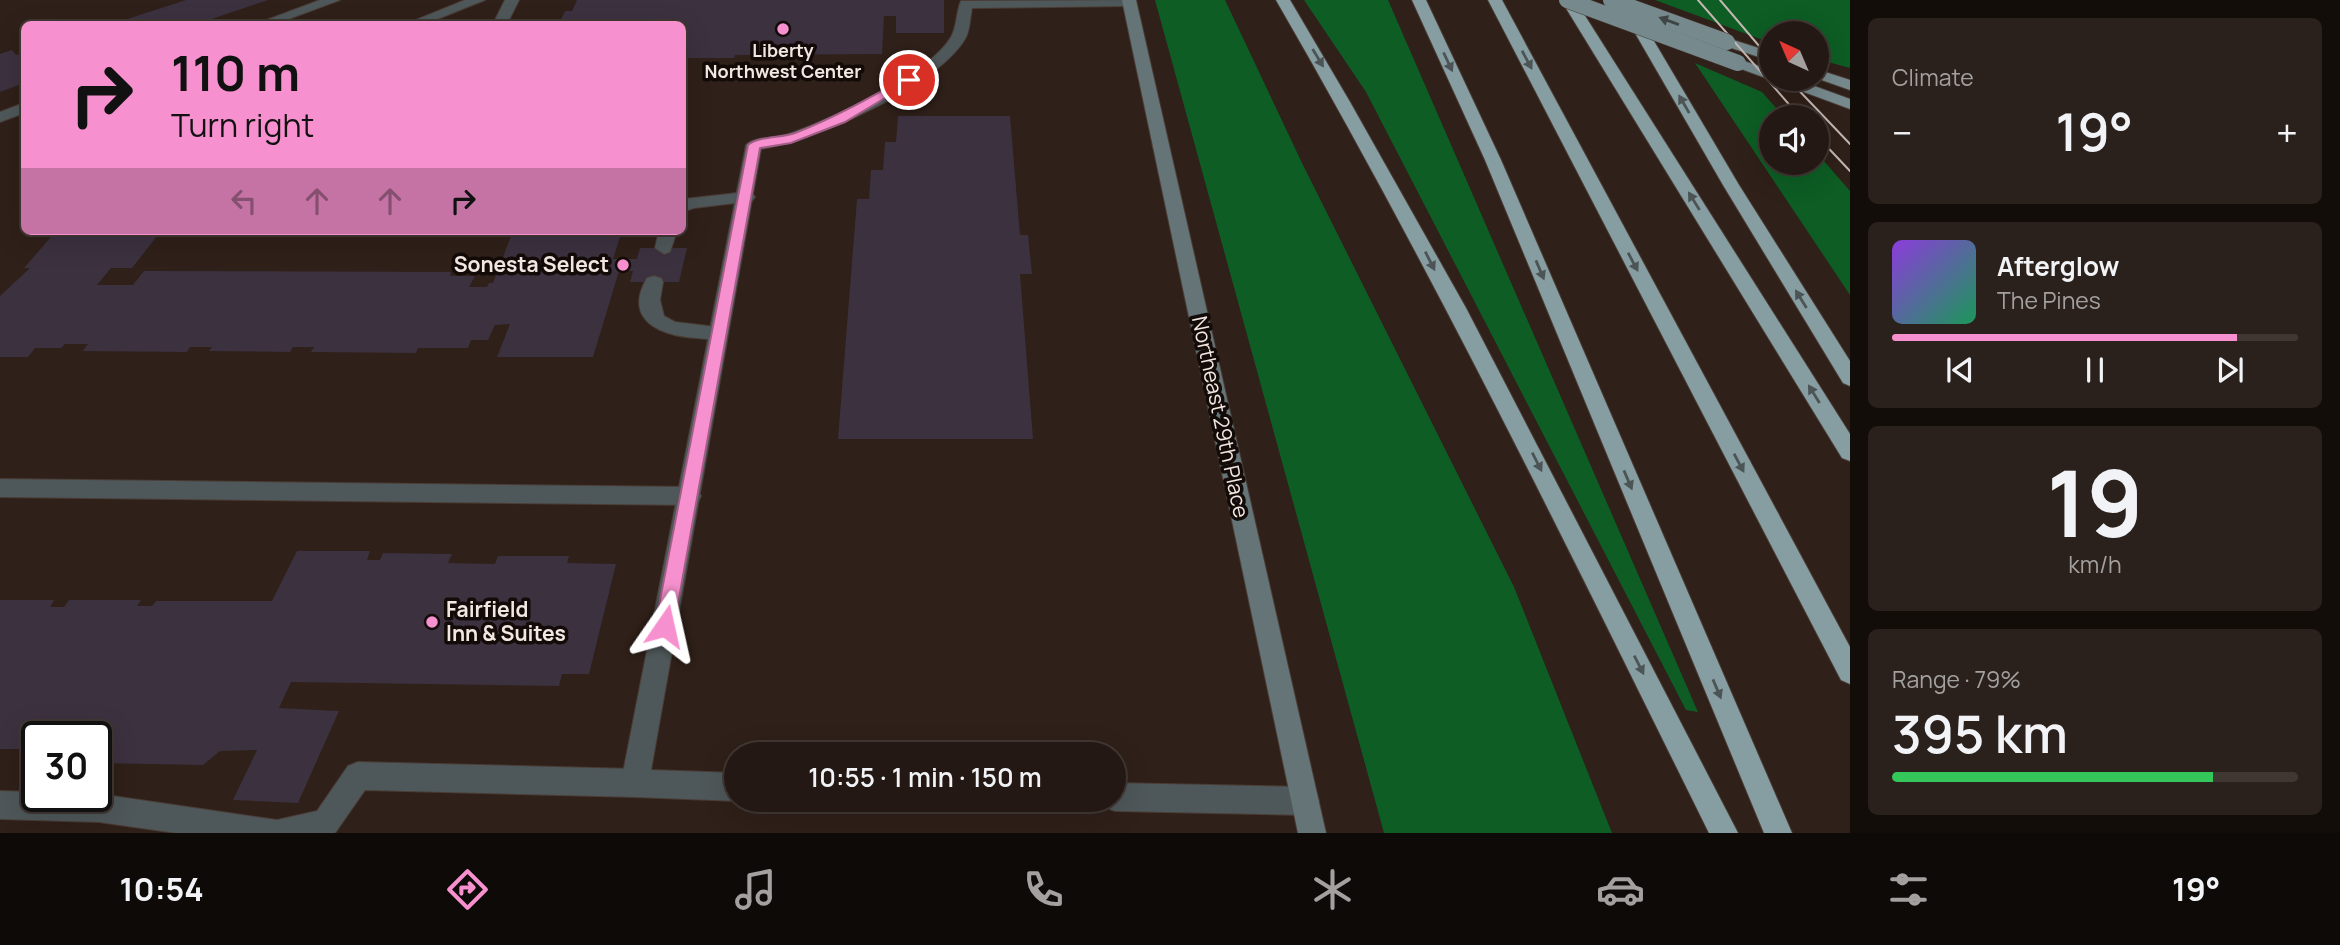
<!DOCTYPE html>
<meta charset="utf-8">
<style>
:root{--surface:#231813;--page:#2b211c;--text:#f1f3f6;--muted:#a3a0a0;--line:#403733;--accent:#f790ce}
body{margin:0;font-family:Manrope,sans-serif;background:var(--page);color:var(--text);height:100vh;display:flex;flex-direction:column;font-size:26px;white-space:nowrap}
*{box-sizing:border-box;margin:0}
p{font-size:23px;color:var(--muted)}
.icon{flex:none;width:38px;height:38px;fill:none;stroke:currentColor;stroke-width:2;stroke-linecap:round;stroke-linejoin:round}
.map{position:relative;flex:1;overflow:hidden}
.sheet{display:flex;flex-direction:column;gap:18px;padding:18px;background:#130d0a;width:490px}
.sheet>*{flex:none}
.hud{position:absolute;left:21px;top:21px;width:665px;height:214px;border-radius:10px;box-shadow:0 7px 28px #0002,0 0 0 2px var(--line);background:#f790ce;color:#111;overflow:hidden}
.needle{width:46px;rotate:316deg}
.controls{position:absolute;left:1759px;top:21px;display:grid;gap:14px}
.controls a{display:grid;place-items:center;width:70px;height:70px;border-radius:50%;background:var(--surface);box-shadow:0 7px 28px #0002,0 0 0 2px var(--line);font-size:35px}
.speed{position:absolute;left:21px;top:721px;display:flex;gap:14px;font-size:35px;font-weight:700;text-align:center}
.speed>*{display:grid;place-content:center;width:91px;height:91px;border-radius:50%;background:var(--surface);box-shadow:0 7px 28px #0002,0 0 0 2px var(--line);line-height:1}
.speed .limit{border:4px solid #111;border-radius:10px;background:#fff;color:#111}
.pin{position:absolute;display:grid;place-items:center;width:60px;height:60px;color:#fff;margin:-30px;border:4px solid #fff;border-radius:50%;box-shadow:0 2px 7px #0007}
.me{position:absolute;width:77px;margin:-38px;rotate:11deg;stroke-linejoin:round;filter:drop-shadow(0 0 5px #0008)}
.turn{display:flex;align-items:center;gap:24px;height:147px;padding:0 35px;font-size:32px}
.turn .icon{width:91px;height:91px;stroke-width:2.5}
.turn b{display:block;font-size:49px;line-height:60px}
.lanes{display:flex;align-items:center;height:66px;padding:0 35px;background:#0003;justify-content:center;gap:35px;direction:ltr}
.lanes .off{opacity:.35}
.big{font-size:52px;font-weight:600;line-height:1.1}
.sheet .card{flex:1;display:flex;flex-direction:column;justify-content:center;gap:10px;min-width:0;padding:0 24px;border-radius:10px;background:var(--page)}
.sheet .dial{align-items:center;gap:0}
.dial b{font-size:91px;line-height:1}
.song{display:flex;align-items:center;gap:21px}
.cover{width:84px;height:84px;border-radius:10px;background:linear-gradient(135deg,hsl(270 70% 55%),hsl(150 70% 35%))}
.played{height:7px;border-radius:4px;background:linear-gradient(90deg,var(--accent) 85%,var(--line) 85%)}
.keys{display:flex;justify-content:space-around;direction:ltr}
.heat{display:flex;justify-content:space-between;align-items:center;font-size:38px;direction:ltr}
.charge{height:10px;border-radius:5px;background:linear-gradient(90deg,#34c759 79%,var(--line) 0)}
.trip{position:absolute;left:724px;top:742px;width:402px;height:70px;border-radius:35px;background:var(--surface);box-shadow:0 7px 28px #0002,0 0 0 2px var(--line);font-weight:600;line-height:70px;text-align:center}
.tab-bar{display:flex;height:112px;justify-content:space-around;align-items:center;background:#0e0a08;color:var(--muted)}
.tab-bar .icon{width:49px;height:49px}
.tab-bar .on{color:var(--accent)}
.tab-bar b{font-size:32px;color:var(--text)}
main{display:flex;flex:1;min-height:0}
.map>svg:first-child{display:block}
</style>
<main>
<div class="map">
<svg width="1850" height="833" viewBox="0 0 1850 833">
<rect width="100%" height="100%" fill="#2f2019"/>
<g fill="#0d5d24">
<polygon points="1155,0 1225,0 1302,163 1514,587 1612,833 1384,833"/>
<polygon points="1304,0 1388,0 1698,712 1686,710 1366,92"/>
<polygon points="1655,0 1850,0 1850,68 1817,59 1816,33 1771,33 1771,43"/>
<polygon points="1695,63 1762,92 1784,117 1771,117 1771,163 1816,163 1817,153 1850,191 1850,295"/>
</g>
<g fill="#3c313f">
<polygon points="186,0 268,0 197,24 112,24"/>
<polygon points="577,0 944,0 944,33 896,33 896,16 884,16 882,54 735,55 734,58 682,58 682,24 559,24 565,11 572,11"/>
<polygon points="12,50 16,55 24,53 24,83 0,92 0,54"/>
<polygon points="898,116 1010,116 1020,235 1028,235 1032,274 1020,274 1033,439 838,439 857,199 869,199 871,170 883,170 885,142 896,142"/>
<polygon points="56,231 161,231 132,268 111,268 97,285 133,285 144,271 451,272 450,276 475,276 469,287 487,287 489,283 493,283 513,231 622,231 613,259 637,259 640,248 687,248 679,282 630,282 633,271 619,271 593,357 497,357 510,324 495,325 488,340 471,340 468,348 418,348 416,353 311,352 314,347 293,347 290,352 209,351 212,347 190,347 187,352 83,351 88,344 65,344 61,348 35,348 28,357 0,357 0,296 30,268 24,268"/>
<polygon points="297,551 370,551 367,560 380,560 383,553 452,554 448,563 495,564 498,556 569,556 567,563 616,564 589,674 562,674 559,686 291,682 279,708 339,711 298,803 233,800 257,750 220,751 203,765 96,763 103,750 96,750 96,737 37,737 37,749 0,749 0,600 54,600 50,607 64,607 69,600 141,600 137,606 152,606 156,601 272,601"/>
</g>
<g fill="none" stroke-linecap="round" stroke-linejoin="round">
<g stroke="#4a3c35" stroke-width="2">
<g id="lane">
<polygon points="320,0 340,0 275,24 256,24"/>
<polygon points="465,0 485,0 425,24 406,24"/>
<polygon points="505,0 519,0 507,24 493,24"/>
<polygon points="24,103 24,113 0,122 0,112"/>
<polygon points="746,192 752,193 755,197 752,201 694,208 682,212 684,199"/>
<polygon points="659,231 677,231 670,252 664,254 655,248"/>
<path d="M654,276L661,278L663,282L660,300L664,316L675,322L725,328L728,333L725,338C716,341 707,339 697,338C662,336 622,321 647,278Z"/>
<polygon points="0,479 690,487 698,490 701,496 698,502 690,505 0,497"/>
<polygon points="358,762 635,769 645,773 649,783 645,793 635,797 365,790 335,833 176,833 99,822 0,819 0,791 37,792 37,796 99,794 277,820 317,811 348,766"/>
</g>
</g>
<g stroke="#4a3c35" stroke-width="2">
<g id="street">
<path d="M1135,0L1134,5L1129,6L972,8C970,18 970,31 965,39C936,87 816,140 761,149L651,770L737,773V800H739L737,801L635,797L625,793L621,783L746,145C755,136 774,139 786,135C829,120 929,75 951,37C957,27 956,12 961,1Z"/>
<polygon points="1115,783 1305,787 1315,791 1319,801 1315,811 1305,815 1115,811 1105,807 1102,800 1115,800"/>
</g>
</g>
<g stroke="#4a3c35" stroke-width="2">
<polygon id="secondary" points="1122,0 1136,0 1326,833 1298,833"/>
</g>
<g stroke="#4a3c35" stroke-width="2">
<g id="primary">
<polygon points="1727,38 1771,52 1771,61 1722,45 1720,42"/>
<polygon points="1738,59 1771,70 1771,79 1795,79 1850,99 1850,109 1733,66 1731,63"/>
<polygon points="1816,69 1850,80 1850,90 1816,78"/>
</g>
</g>
<g stroke="#4a3c35" stroke-width="2">
<g id="highway">
<path d="M1276,0H1290L1350,102L1466,308L1738,833H1709C1570,552 1433,271 1276,0Z"/>
<polygon points="1412,0 1426,0 1501,160 1792,833 1764,833 1485,160"/>
<polygon points="1488,0 1502,0 1850,647 1850,684 1841,680"/>
<polygon points="1561,0 1575,0 1850,434 1850,461 1842,458"/>
<polygon points="1631,10 1638,14 1739,185 1850,361 1850,386 1843,383 1723,185 1624,14"/>
</g>
</g>
<use href="#lane" fill="#4e5759" fill-rule="evenodd"/>
<use href="#street" fill="#4e5759" fill-rule="evenodd"/>
<use href="#secondary" fill="#657477" fill-rule="evenodd"/>
<use href="#primary" fill="#768a8d" fill-rule="evenodd"/>
<use href="#highway" fill="#869ea2" fill-rule="evenodd"/>
<g stroke="#c3b7b2" stroke-width="2">
<polyline points="1698,0 1800,117"/>
<polyline points="1720,0 1771,60"/>
<polyline points="1788,79 1850,144"/>
<polyline points="1816,135 1850,171"/>
</g>
<g stroke="#4a3c35" stroke-width="17" stroke-linecap="butt">
<g id="primary-bridge">
<polyline points="1567,0 1738,63"/>
<polyline points="1611,0 1727,42"/>
</g>
</g>
<use href="#primary-bridge" stroke="#768a8d" stroke-width="16"/>
</g>
<defs><path id="oneway-solid" d="M-6-.8H1V-3.2L6.5 0L1 3.2V.8H-6Z" transform="scale(1.75)"/></defs>
<use fill="#3f4444" href="#oneway-solid" transform="translate(1669 21) rotate(-160)"/>
<g fill="#4c5455">
<use href="#oneway-solid" transform="translate(1318 58) rotate(59)"/>
<use href="#oneway-solid" transform="translate(1527 60) rotate(62)"/>
<use href="#oneway-solid" transform="translate(1448 62) rotate(65)"/>
<use href="#oneway-solid" transform="translate(1684 104) rotate(-120)"/>
<use href="#oneway-solid" transform="translate(1694 201) rotate(-122)"/>
<use href="#oneway-solid" transform="translate(1430 261) rotate(63)"/>
<use href="#oneway-solid" transform="translate(1633 262) rotate(62)"/>
<use href="#oneway-solid" transform="translate(1540 270) rotate(67)"/>
<use href="#oneway-solid" transform="translate(1801 299) rotate(-122)"/>
<use href="#oneway-solid" transform="translate(1814 394) rotate(-122)"/>
<use href="#oneway-solid" transform="translate(1537 462) rotate(63)"/>
<use href="#oneway-solid" transform="translate(1739 463) rotate(62)"/>
<use href="#oneway-solid" transform="translate(1628 480) rotate(67)"/>
<use href="#oneway-solid" transform="translate(1639 665) rotate(63)"/>
<use href="#oneway-solid" transform="translate(1717 689) rotate(67)"/>
</g>
<path fill="#f790ce" stroke="#a15e86" stroke-width="2" d="M905,78L915,80L845,122L791,143L760,148L674,626L671,632L665,635L658,632L655,626L748,145C759,136 781,138 795,133C834,118 869,98 905,78Z"/>
<g fill="#f790ce" stroke="#120b08" stroke-width="2.5">
<circle cx="783" cy="29" r="7"/>
<circle cx="623" cy="265" r="7"/>
<circle cx="432" cy="622" r="7"/>
</g>
<g text-anchor="middle" stroke-width="7" stroke-linejoin="round" paint-order="stroke">
<g font-size="18" font-weight="bold" fill="#f2e7e2" stroke="#120b08">
<text x="783" y="57">Liberty<tspan x="783" dy="21">Northwest Center</tspan></text>
</g>
<g font-size="21" font-weight="bold" fill="#f2e7e2" stroke="#120b08" text-anchor="end">
<text x="609" y="272">Sonesta Select</text>
<text x="446" y="617" text-anchor="start">Fairfield<tspan x="446" dy="24">Inn &amp; Suites</tspan></text>
</g>
<g font-size="21" fill="#f2e7e2" stroke="#120b08">
<text transform="translate(1220 417) rotate(78)" y="7">Northeast 29th Place</text>
</g>
</g>
</svg>
<div class="controls">
<a><svg class="needle" viewBox="-14 -14 28 28"><path d="M0-13l5 13h-10z" fill="#e53935"/><path d="M0 13l5-13h-10z" fill="#a3a0a0"/></svg></a>
<a><svg class="icon" aria-label="sound" viewBox="0 0 24 24"><path d="M4 9h4l5-4v14l-5-4H4zM17 9q2 3 0 6"/></svg></a>
</div>
<div class="speed"><div class="limit">30</div></div>
<div class="pin" style="left:909px;top:80px;background:#d93025"><svg class="icon" aria-label="arrive" viewBox="0 0 24 24"><path d="M6 21V4h12l-3 4 3 4H6"/></svg></div>
<svg class="me" style="left:665px;top:626px" viewBox="-20 -20 40 40"><path d="M0-17L14 15 0 8-14 15z" fill="#f790ce" stroke="#fff" stroke-width="4"/></svg>
<div class="trip">10:55 · 1 min · 150 m</div>
<div class="hud">
<div class="turn"><svg class="icon" aria-label="right" viewBox="0 0 24 24"><path d="M7 20v-9h11M14 6l5 5-5 5"/></svg><div><b>110 m</b>Turn right</div></div>
<div class="lanes"><svg class="icon off" aria-label="left" viewBox="0 0 24 24"><path d="M17 20v-9H6M10 6l-5 5 5 5"/></svg><svg class="icon off" aria-label="ahead" viewBox="0 0 24 24"><path d="M12 20V5M6 11l6-6 6 6"/></svg><svg class="icon off" aria-label="ahead" viewBox="0 0 24 24"><path d="M12 20V5M6 11l6-6 6 6"/></svg><svg class="icon" aria-label="right" viewBox="0 0 24 24"><path d="M7 20v-9h11M14 6l5 5-5 5"/></svg></div>
</div>
</div>
<section class="sheet">
<div class="card"><p>Climate</p>
<div class="heat"><a>−</a><b class="big">19°</b><a>+</a></div>
</div>
<div class="card">
<div class="song"><i class="cover"></i><div><b>Afterglow</b><p>The Pines</p></div></div>
<div class="played"></div>
<div class="keys"><svg class="icon" aria-label="previous" viewBox="0 0 24 24"><path d="M18 5L8 12l10 7zM5 5v14"/></svg><svg class="icon" aria-label="pause" viewBox="0 0 24 24"><path d="M8 5v14M16 5v14"/></svg><svg class="icon" aria-label="next" viewBox="0 0 24 24"><path d="M6 5l10 7-10 7zM19 5v14"/></svg></div>
</div>
<div class="card dial"><b>19</b><p>km/h</p></div>
<div class="card"><p>Range · 79%</p><b class="big">395 km</b><div class="charge"></div></div>
</section>
</main>
<nav class="tab-bar">
<b>10:54</b>
<svg class="icon on" aria-label="directions" viewBox="0 0 24 24"><path d="M12 3l9 9-9 9-9-9zM9 14v-3h6M13 9l2 2-2 2"/></svg>
<svg class="icon" aria-label="music" viewBox="0 0 24 24"><path d="M9 18V5l10-2v13"/><circle cx="6" cy="18" r="3"/><circle cx="16" cy="16" r="3"/></svg>
<svg class="icon" aria-label="phone" viewBox="0 0 24 24"><path d="M5 4h4l2 5-3 2q2 4 5 5l2-3 5 2v4C11 20 4 13 5 4z"/></svg>
<svg class="icon" aria-label="climate" viewBox="0 0 24 24"><path d="M12 3v18M4 7l16 10M4 17L20 7"/></svg>
<svg class="icon" aria-label="car" viewBox="0 0 24 24"><path d="M5 17H2v-5l4-1 3-4h7l3 4 3 1v5h-3M9 17h6M6 11h13"/><circle cx="7" cy="17" r="2"/><circle cx="17" cy="17" r="2"/></svg>
<svg class="icon" aria-label="filters" viewBox="0 0 24 24"><path d="M4 7h16M4 17h16"/><circle cx="9" cy="7" r="2"/><circle cx="15" cy="17" r="2"/></svg>
<b>19°</b>
</nav>
